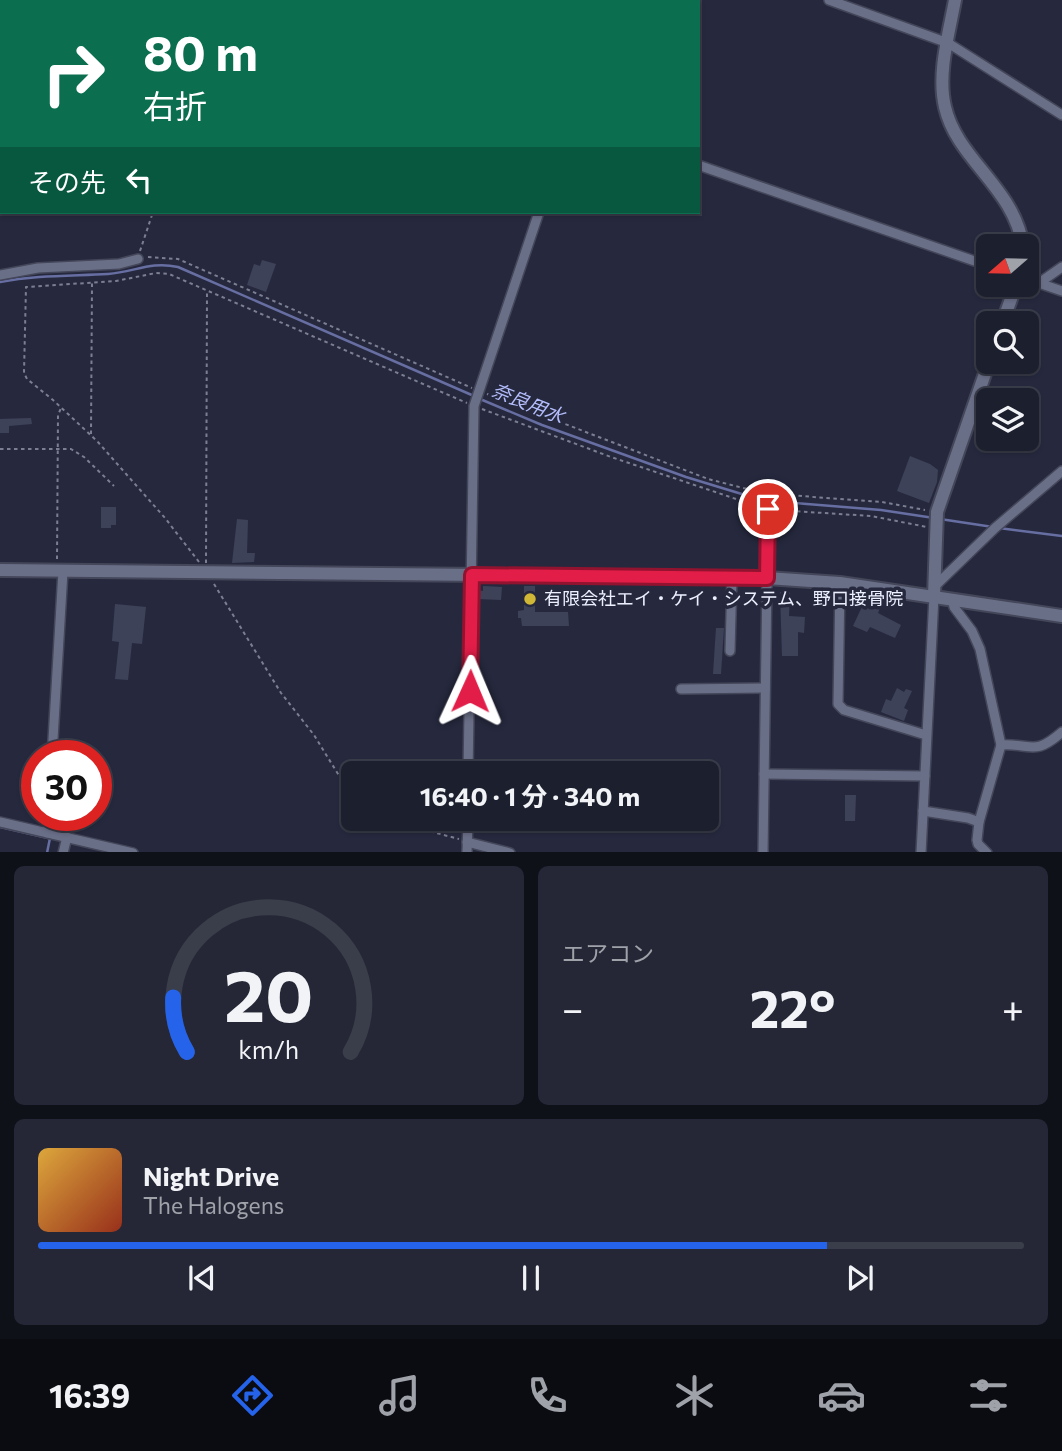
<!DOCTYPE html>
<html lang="ja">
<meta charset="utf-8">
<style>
:root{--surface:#1c1f2e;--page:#252736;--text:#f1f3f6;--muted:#a0a2aa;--line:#3a3d4a;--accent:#2563eb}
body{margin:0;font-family:Commissioner,"Noto Sans JP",sans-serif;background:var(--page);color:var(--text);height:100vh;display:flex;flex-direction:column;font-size:26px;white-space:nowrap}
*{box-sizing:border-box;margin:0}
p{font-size:23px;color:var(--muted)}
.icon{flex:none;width:38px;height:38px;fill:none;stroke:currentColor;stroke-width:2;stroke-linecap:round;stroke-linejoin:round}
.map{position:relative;height:852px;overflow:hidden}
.panel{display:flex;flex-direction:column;gap:14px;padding:14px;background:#0f1119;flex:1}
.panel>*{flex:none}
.guide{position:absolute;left:0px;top:0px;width:700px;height:214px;box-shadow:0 2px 5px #0004,0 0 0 2px var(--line);background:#0b6e4f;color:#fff;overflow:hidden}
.needle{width:46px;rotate:250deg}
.fabs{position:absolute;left:976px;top:234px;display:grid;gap:14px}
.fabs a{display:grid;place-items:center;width:63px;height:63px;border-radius:10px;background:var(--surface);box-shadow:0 2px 5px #0004,0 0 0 2px var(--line);font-size:35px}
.speed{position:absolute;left:21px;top:740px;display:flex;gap:14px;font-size:35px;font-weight:700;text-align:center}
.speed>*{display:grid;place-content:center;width:91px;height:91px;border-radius:50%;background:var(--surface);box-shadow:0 2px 5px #0004,0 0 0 2px var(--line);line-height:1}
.speed .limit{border:10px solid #d22;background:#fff;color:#111}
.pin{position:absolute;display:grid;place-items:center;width:60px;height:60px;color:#fff;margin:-30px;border:4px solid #fff;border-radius:50%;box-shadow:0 2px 7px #0007}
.me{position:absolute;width:77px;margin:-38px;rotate:1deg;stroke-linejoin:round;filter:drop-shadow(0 0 5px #0008)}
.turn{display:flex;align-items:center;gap:24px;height:147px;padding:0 28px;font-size:32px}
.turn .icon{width:91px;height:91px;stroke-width:2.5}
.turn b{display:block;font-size:49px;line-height:60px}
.then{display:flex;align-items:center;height:66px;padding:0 28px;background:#0003;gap:14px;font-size:26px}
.big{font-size:52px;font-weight:700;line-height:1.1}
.panel .tile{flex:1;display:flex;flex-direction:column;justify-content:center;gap:10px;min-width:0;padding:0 24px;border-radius:10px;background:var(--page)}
.panel .dial{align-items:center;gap:0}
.dial svg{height:182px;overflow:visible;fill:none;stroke:var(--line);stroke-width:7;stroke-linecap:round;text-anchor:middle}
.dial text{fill:var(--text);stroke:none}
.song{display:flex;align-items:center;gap:21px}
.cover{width:84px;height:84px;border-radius:10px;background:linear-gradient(135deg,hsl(40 70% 55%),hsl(10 70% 35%))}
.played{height:7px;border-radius:4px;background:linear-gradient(90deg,var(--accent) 80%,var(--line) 80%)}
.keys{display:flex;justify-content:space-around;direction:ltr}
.heat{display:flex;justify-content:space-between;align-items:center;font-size:38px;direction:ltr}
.panel .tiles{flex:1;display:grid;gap:14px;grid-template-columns:1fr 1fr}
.tile:last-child{grid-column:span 2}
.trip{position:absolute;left:341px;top:761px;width:378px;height:70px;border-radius:10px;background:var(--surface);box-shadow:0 2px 5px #0004,0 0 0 2px var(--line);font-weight:700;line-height:70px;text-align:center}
.menu{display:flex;height:112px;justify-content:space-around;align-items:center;background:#0b0c12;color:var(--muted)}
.menu .icon{width:49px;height:49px}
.menu .on{color:var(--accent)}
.menu b{font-size:32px;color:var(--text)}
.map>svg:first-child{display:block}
</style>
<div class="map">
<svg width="1062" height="853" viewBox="0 0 1062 853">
<rect width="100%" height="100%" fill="#26293e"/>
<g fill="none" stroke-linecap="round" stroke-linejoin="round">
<g stroke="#676ea2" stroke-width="2.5">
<path d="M0,282C36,275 72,276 108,274C135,272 150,261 178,267L474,396"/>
<polyline points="480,399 542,425 686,477 745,495 770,501 881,510 934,518"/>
<polyline points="940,519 993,527"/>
<polyline points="999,528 1062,536"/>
<polyline points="0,827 48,838"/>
<polyline points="47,853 50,838"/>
</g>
</g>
<g fill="#3e4259">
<polygon points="262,260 276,264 266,292 247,285 254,264 260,266"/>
<polygon points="31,418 32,424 9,426 9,433 0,433 0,419"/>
<polygon points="910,456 930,464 938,470 937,482 929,503 897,491"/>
<polygon points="101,507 116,507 116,525 111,525 111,528 101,528"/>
<polygon points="237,519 248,520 247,553 255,553 254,562 232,563"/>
<polygon points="483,586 502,587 501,600 478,599 478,590 483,591"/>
<polygon points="524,586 535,586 535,612 568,612 569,626 522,626 521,618 518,618 518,611 524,610"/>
<polygon points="780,592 790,592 789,616 805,617 804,633 798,632 798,656 782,656"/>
<polygon points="867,596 882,603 878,613 901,625 895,638 870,627 867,632 853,626"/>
<polygon points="115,604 146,607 142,644 132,643 128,680 115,679 119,642 112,641"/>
<polygon points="716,628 724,628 721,674 713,674"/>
<polygon points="897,688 904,692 906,689 912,691 904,708 908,710 904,721 881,712 886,699 891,701"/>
<polygon points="845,795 856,795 855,821 845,821"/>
</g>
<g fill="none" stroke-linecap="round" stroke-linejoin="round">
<g stroke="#444659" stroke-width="12">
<g id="street">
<polyline points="228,0 233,2"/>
<polyline points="829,0 948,43 1062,115"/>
<polyline points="612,2 612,0"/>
<polyline points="698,165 989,266"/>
<polyline points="0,275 38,268 119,264 138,259"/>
<polyline points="1027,279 1062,291"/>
<polyline points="1039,283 1062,267"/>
<polyline points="840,583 838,704 844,710 926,735"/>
<polyline points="934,587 995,528 1062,471"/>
<polyline points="952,599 954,607 972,631 980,649 1001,745 979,822 977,840 978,844 987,853"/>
<polyline points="730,651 732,577"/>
<polyline points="681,689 765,688"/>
<path d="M1001,745C1033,743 1033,757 1062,732"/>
<polyline points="52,756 63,571"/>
<polyline points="468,774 474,406 539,212"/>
<polyline points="764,774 925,776"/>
<polyline points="923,811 968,818 979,822"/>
<polyline points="0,822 133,853"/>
<polyline points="47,833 48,816"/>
<polyline points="467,842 510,853"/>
<polyline points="63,853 67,837"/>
<polyline points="467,853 468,819"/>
<polyline points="763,853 768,509"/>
<polyline points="921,853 934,596"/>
</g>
</g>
<g stroke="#444659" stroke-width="16">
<g id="secondary">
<path d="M955,0C949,33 937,74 945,107C957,160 1015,188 1023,247"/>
<polyline points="1002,324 1016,285"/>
<polyline points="0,570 767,578 840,583 1062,616"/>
<polyline points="934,596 937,512 989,362"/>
</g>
</g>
<g stroke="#7c7f92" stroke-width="2" stroke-dasharray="3.5 3.5" stroke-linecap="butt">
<polyline points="140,251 153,212"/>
<polyline points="148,257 178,259 472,388"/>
<polyline points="487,394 708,479 751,490 787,495 882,502 925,510"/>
<polyline points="482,409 611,457 760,507"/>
<polyline points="91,434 92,283"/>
<polyline points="0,449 71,449 84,457 114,486"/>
<polyline points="776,510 871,516 927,527"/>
<polyline points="57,559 58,415 61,408"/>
<polyline points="199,562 165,518 97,441 53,400 27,379 24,373 26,287 116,281 156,273 169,274 467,403"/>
<polyline points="206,563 207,292"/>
<polyline points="214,584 281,693 314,735 354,800"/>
<polyline points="383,819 459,839"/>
</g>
<use href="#street" stroke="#6a6f88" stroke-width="9"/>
<use href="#secondary" stroke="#6a6f88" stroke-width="12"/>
</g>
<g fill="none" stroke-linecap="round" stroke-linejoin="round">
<g stroke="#92132f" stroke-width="18">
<polyline id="route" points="470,691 472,575 767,578 768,509"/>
</g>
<use href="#route" stroke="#e11d48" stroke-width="12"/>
</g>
<circle fill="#d1b736" stroke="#26293e" stroke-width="2.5" cx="530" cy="599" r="7"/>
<g text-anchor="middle" stroke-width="7" stroke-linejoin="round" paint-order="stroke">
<g font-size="18" fill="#eceffe" stroke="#26293e" text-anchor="start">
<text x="544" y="605">有限会社エイ・ケイ・システム、野口接骨院</text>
</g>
<g font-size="19" font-style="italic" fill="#b4befc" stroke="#26293e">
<text transform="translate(528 403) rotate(22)" y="7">奈良用水</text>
</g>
</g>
</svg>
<div class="fabs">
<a><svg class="needle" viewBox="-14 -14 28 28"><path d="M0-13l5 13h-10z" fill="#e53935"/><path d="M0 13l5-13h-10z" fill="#a0a2aa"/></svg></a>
<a><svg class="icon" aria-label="search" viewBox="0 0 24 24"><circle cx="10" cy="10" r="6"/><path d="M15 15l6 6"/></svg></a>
<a><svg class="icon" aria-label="layers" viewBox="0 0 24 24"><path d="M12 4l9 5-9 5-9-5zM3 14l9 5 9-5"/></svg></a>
</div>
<div class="speed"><div class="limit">30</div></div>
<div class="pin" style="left:768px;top:509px;background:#d93025"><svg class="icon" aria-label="arrive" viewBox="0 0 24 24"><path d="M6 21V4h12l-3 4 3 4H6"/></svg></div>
<svg class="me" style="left:470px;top:691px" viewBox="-20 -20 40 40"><path d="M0-17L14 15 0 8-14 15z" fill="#e11d48" stroke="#fff" stroke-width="4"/></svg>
<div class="trip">16:40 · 1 分 · 340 m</div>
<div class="guide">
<div class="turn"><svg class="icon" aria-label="right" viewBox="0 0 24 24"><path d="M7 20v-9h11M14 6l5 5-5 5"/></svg><div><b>80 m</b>右折</div></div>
<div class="then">その先<svg class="icon" aria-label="left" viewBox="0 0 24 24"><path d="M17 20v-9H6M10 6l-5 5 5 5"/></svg></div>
</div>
</div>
<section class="panel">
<div class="tiles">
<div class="tile dial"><svg viewBox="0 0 100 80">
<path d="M14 69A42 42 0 1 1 86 69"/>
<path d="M14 69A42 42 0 0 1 8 45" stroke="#2563eb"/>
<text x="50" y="56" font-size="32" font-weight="700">20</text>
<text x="50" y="72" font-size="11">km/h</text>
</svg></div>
<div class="tile"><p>エアコン</p>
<div class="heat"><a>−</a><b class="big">22°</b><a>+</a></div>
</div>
<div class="tile">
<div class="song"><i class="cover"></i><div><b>Night Drive</b><p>The Halogens</p></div></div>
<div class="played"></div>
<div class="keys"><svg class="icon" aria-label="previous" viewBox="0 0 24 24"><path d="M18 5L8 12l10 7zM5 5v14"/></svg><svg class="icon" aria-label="pause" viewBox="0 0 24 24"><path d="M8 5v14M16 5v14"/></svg><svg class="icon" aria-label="next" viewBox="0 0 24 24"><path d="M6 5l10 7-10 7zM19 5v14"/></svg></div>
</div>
</div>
</section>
<nav class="menu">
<b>16:39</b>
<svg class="icon on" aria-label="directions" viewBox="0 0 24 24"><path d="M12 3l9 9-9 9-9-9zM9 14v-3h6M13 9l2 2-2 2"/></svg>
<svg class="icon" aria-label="music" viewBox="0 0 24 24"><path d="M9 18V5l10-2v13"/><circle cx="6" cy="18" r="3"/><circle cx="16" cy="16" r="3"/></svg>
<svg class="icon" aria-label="phone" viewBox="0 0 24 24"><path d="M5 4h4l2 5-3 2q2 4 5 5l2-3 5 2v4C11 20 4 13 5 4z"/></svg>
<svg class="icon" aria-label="climate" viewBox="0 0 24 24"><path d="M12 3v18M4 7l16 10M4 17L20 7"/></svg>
<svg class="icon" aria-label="car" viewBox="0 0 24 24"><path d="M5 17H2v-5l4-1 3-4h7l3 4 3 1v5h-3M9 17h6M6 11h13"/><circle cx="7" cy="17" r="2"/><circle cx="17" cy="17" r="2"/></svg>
<svg class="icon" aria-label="filters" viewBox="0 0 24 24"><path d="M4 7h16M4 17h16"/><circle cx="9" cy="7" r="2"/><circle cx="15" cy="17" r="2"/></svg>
</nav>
